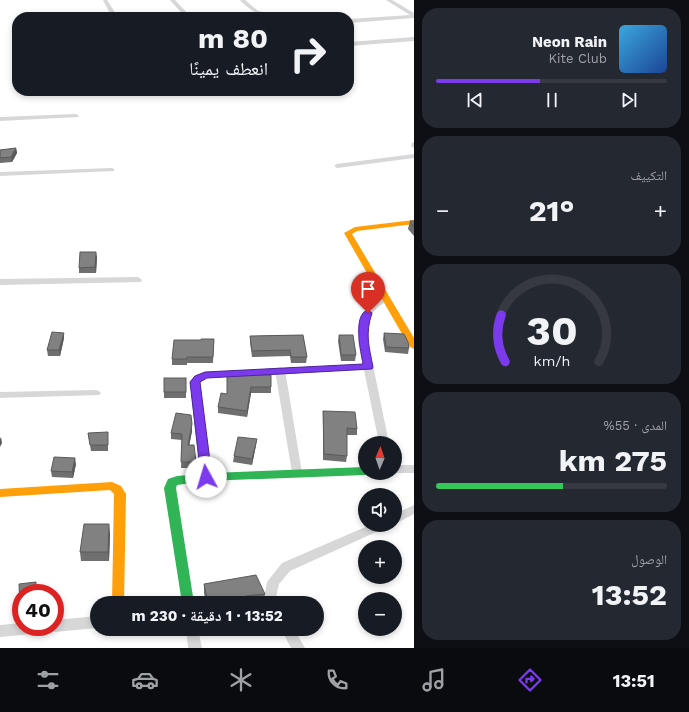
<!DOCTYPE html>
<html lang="ar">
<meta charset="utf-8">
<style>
:root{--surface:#171b24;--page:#242831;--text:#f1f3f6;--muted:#9ea1a6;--line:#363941;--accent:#7c3aed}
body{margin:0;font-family:"Work Sans","Noto Naskh Arabic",sans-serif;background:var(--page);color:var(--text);direction:rtl;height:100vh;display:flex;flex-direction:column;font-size:15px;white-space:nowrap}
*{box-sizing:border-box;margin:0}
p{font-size:13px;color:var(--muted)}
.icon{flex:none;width:22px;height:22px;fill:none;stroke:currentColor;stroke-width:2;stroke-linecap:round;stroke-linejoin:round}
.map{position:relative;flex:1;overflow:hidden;direction:ltr}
.details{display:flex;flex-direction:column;gap:8px;padding:8px;background:#0d0f14;width:275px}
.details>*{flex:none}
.top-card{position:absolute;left:12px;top:12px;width:342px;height:84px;border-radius:16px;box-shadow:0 2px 6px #0003;direction:rtl;background:#171b24;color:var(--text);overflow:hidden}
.needle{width:26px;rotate:2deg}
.controls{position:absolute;left:358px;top:436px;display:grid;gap:8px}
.controls a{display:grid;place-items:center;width:44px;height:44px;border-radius:50%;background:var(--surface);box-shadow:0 2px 6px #0003;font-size:20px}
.speed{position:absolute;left:12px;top:584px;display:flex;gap:8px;font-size:20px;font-weight:700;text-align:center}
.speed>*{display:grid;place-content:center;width:52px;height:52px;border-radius:50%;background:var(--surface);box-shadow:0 2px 6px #0003;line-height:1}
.speed .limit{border:6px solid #d22;background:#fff;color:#111}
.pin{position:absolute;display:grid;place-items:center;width:34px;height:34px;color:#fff;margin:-41px -17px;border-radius:50% 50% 50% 0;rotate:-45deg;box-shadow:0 0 4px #0007}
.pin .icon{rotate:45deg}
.me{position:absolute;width:44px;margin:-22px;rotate:354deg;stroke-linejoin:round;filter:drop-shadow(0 0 3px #0008)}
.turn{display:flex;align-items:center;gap:14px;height:84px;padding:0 20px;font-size:18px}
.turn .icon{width:52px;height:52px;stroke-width:2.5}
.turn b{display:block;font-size:28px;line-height:34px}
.big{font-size:30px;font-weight:700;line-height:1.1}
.details .widget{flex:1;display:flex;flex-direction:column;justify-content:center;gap:6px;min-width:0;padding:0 14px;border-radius:16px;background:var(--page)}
.details .dial{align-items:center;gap:0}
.dial svg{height:104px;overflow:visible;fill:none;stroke:var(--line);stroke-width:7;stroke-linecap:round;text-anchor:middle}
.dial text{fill:var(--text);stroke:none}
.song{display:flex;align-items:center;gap:12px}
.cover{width:48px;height:48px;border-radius:6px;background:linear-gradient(135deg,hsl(200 70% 55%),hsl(220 70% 35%))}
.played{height:4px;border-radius:2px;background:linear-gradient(90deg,var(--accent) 45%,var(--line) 45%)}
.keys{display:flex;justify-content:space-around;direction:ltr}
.heat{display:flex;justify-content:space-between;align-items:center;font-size:22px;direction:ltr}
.charge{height:6px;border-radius:3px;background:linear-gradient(90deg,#34c759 55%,var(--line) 0)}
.trip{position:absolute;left:90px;top:596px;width:234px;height:40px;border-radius:20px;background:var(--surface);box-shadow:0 2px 6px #0003;font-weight:700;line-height:40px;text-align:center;direction:rtl}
.tabs{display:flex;height:64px;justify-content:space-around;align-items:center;background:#090b0e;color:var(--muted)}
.tabs .icon{width:28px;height:28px}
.tabs .on{color:var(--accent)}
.tabs b{font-size:18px;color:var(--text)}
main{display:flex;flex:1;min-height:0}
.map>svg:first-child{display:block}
</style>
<main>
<section class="details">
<div class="widget">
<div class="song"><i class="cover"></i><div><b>Neon Rain</b><p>Kite Club</p></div></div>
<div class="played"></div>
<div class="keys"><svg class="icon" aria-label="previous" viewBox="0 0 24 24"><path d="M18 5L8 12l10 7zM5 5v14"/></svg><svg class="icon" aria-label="pause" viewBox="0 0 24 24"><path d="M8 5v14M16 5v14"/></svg><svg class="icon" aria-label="next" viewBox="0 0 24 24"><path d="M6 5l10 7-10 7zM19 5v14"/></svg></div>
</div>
<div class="widget"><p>التكييف</p>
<div class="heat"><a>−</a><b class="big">21°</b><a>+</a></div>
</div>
<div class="widget dial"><svg viewBox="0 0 100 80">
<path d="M14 69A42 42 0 1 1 86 69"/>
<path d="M14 69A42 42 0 0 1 11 33" stroke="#7c3aed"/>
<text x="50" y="56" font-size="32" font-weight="700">30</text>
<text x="50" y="72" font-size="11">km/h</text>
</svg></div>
<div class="widget"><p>المدى · 55%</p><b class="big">275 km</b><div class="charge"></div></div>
<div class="widget"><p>الوصول</p><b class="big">13:52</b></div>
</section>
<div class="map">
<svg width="414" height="648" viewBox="0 0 414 648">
<rect width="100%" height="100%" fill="#fff"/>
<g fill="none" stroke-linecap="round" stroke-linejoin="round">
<g fill="#d7d7d7" fill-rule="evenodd">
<polygon points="103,0 107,0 118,17 112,17"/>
<polygon points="170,0 175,0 191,17 185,17"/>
<path d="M240,0H245L258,11L285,17C264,17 254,15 240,0Z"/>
<polygon points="386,0 392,0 414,13 414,18 349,23 349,19 410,15"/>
<polygon points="344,13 344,15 342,16 295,17 298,15"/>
<polygon points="216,14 225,17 197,17 200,15"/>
<polygon points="414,37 414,41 349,46 349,42"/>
<polygon points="76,114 79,116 78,117 0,121 0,117"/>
<polygon points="414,142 414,148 411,146 412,143"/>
<polygon points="414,154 414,158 337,168 334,166 337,164"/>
<polygon points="112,168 114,169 114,171 0,176 0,172"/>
<polygon points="138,277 142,280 141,282 0,285 0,279"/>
<path d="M386,295L390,298C387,302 381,304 377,308C368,316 368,329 368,341L389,443H379L358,341C359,322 365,301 386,295Z"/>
<polygon points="280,367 285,370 302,473 301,476 297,477 293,476 292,473 275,370"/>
<polygon points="96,390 99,391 101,393 99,395 0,398 0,392"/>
<rect x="395" y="465" width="19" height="8"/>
<polygon points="414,505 414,514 395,524 395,514"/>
<polygon points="370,525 387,525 385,528 290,571 279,584 276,597 279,603 266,603 264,598 267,582 282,563"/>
<polygon points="97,616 97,628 55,632 50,630 49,627 48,631 43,633 0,637 0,625 21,623 21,627 55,627 55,620"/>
<polygon points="186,629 198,629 202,648 188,648"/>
<polygon points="281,629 294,629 305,648 291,648"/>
</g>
<polygon fill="#30b455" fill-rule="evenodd" points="368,364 371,365 373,367 371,369 206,378 200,382 211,473 365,467 365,473 369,473 365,475 206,481 177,485 176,488 194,603 182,603 164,488 168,479 177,476 200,474 190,382 195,376 205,372"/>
<g fill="#ff9f0a" fill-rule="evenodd">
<polygon points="414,220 414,224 357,231 352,234 414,338 414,349 409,346 344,233 355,227"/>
<polygon points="112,482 121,486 126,494 124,603 112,603 114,494 110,490 0,497 0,489"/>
</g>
</g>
<g fill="#6f6f6f">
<polygon points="16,148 17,153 12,162 0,163 0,150"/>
<polygon points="410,221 414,221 414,236 408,229"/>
<polygon points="97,257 96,273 79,273 79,268"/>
<polygon points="64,333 64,338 60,356 48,356 47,350"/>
<polygon points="384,333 409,348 408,354 385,352 383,339"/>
<polygon points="303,335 307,357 306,363 291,363 290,356 252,357 250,342 250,336"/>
<polygon points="339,335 356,355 355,361 341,361 338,341"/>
<polygon points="214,339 213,363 187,363 187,365 172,365 172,359 201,340"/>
<polygon points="227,375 271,387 271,393 251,393 247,417 218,413 218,407 227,394"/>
<polygon points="186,378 186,398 164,398 164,392"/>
<polygon points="323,411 357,429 357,435 347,435 347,456 346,462 323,460"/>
<polygon points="192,431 189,445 196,462 196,468 181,468 182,440 171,439 171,433"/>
<polygon points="88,433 108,438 108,451 91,451"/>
<polygon points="256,445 252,465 233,462 234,456"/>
<polygon points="76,464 73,478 52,477 51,471"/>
<polygon points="110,533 109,561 81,561 80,552"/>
<polygon points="204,584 265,594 264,603 206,603 204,593"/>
<polygon points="212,629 246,629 246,630 213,636"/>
</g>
<g fill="#5a5a5a">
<polygon points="16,148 17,153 12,162 11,157"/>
<polygon points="96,252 97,257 96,273 95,267"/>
<polygon points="64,333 64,338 60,356 59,350"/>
<polygon points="251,387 251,393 247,417 247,411"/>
<polygon points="192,424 192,431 188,452 188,445"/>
<polygon points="1,437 2,443 0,447 0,439"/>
<polygon points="257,439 256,445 252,465 252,459"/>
<polygon points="75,458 76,464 73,478 72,472"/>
<polygon points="109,524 110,533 109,561 108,552"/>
<polygon points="213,629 246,629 246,630 213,636"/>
</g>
<g fill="#818181" stroke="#5a5a5a">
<polygon points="16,148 11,157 0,158 0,150"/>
<polygon points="410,221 414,221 414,227"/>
<polygon points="80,252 96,252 95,267 79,268"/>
<polygon points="52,332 64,333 59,350 47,350"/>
<polygon points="384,333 404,334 408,342 409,348 386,347"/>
<polygon points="303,335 307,357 291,357 290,350 252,351 250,336"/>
<polygon points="339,335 353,335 356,355 341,355"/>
<polygon points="201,339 214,339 213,357 187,357 187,359 172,359 174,340 201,340"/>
<polygon points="227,375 271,375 271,387 251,387 247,411 218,407 221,393 227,394"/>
<rect x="164" y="378" width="22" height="14"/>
<polygon points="323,411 355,412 357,429 347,428 347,456 324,454"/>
<polygon points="176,413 191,415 192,424 188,445 194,445 196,462 181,462 182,434 171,433"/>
<polygon points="108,432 108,445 90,445 88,433"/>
<polygon points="238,437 257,439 252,459 234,456"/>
<polygon points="54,457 75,458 72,472 51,471"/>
<polygon points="84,524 109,524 108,552 80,552"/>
<polygon points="256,575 265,594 246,596 246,603 208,603 204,584"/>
<polygon points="36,582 36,593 21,593 21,606 20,606 19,584"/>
</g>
<path fill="#7c3aed" stroke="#51269a" d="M368,310L372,313C365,334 369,346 373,367L372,369L207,378L200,382L212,477L210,480L206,481L202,480L201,477L190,382L195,376L205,372L363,364C361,353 352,314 368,310Z"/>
</svg>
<div class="controls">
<a><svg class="needle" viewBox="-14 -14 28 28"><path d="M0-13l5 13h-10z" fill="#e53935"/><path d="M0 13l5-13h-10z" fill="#9ea1a6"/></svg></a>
<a><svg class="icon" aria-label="sound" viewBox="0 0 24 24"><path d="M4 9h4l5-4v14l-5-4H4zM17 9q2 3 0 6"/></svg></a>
<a>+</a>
<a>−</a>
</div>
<div class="speed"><div class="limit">40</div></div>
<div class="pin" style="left:368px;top:313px;background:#d93025"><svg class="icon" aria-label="arrive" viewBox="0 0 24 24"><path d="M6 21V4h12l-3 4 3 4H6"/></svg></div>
<svg class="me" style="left:206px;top:477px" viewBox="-20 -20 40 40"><circle r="19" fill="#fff"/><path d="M0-13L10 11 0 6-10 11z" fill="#7c3aed"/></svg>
<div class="trip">13:52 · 1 دقيقة · 230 m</div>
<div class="top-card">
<div class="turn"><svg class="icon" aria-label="right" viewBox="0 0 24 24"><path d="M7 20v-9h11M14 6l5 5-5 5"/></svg><div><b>80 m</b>انعطف يمينًا</div></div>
</div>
</div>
</main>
<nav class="tabs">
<b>13:51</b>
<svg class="icon on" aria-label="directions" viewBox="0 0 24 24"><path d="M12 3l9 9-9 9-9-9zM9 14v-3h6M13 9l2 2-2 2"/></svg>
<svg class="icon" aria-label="music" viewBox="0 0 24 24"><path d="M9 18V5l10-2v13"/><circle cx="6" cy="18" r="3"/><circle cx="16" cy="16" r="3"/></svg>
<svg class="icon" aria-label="phone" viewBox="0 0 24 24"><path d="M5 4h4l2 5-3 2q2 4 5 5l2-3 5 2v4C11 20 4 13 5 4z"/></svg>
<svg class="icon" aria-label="climate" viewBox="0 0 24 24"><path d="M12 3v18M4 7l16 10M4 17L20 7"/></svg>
<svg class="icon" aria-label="car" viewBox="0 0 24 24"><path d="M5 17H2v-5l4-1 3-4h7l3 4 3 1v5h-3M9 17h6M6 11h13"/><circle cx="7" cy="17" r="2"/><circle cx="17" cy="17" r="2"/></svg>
<svg class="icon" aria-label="filters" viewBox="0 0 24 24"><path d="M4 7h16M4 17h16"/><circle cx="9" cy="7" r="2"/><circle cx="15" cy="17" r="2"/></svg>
</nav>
